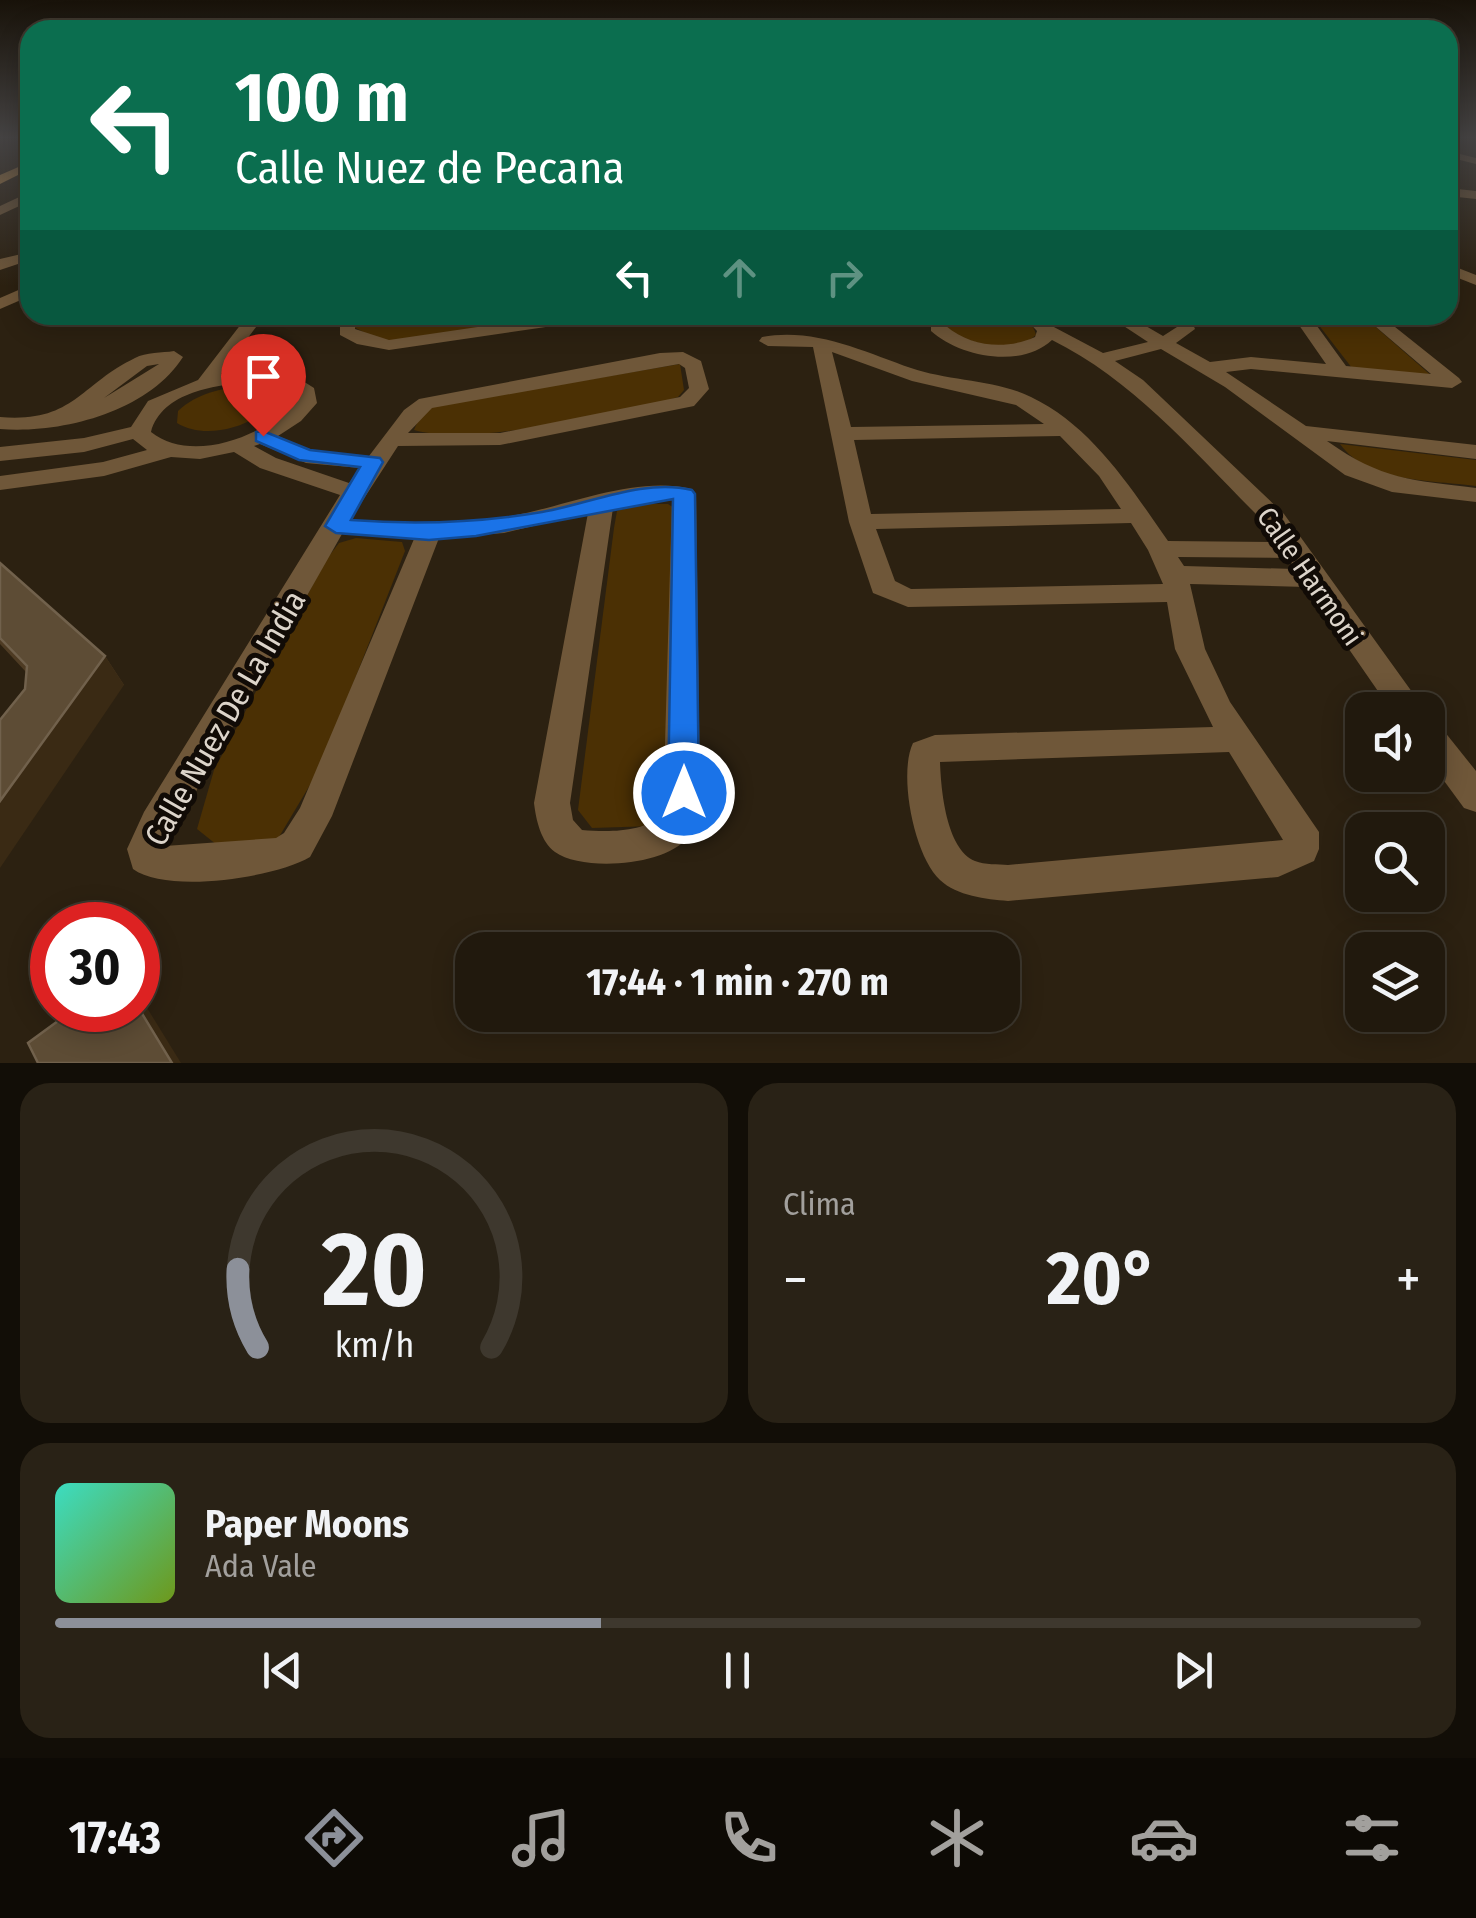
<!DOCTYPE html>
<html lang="es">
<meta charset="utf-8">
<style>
:root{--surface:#21190d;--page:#292216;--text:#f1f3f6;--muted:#a2a09d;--line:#3e382e;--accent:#8c9099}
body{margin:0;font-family:"Fira Sans Condensed",sans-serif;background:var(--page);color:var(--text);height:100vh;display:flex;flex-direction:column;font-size:38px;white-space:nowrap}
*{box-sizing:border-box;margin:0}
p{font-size:32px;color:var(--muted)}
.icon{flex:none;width:55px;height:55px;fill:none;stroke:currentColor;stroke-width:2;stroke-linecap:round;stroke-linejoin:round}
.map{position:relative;height:1063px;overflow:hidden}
.panel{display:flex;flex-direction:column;gap:20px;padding:20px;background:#120e07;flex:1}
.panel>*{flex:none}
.top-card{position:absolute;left:20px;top:20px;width:1438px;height:305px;border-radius:30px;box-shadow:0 5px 25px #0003,0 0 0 2px var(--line);background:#0b6e4f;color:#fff;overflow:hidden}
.controls{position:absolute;left:1345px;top:692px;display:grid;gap:20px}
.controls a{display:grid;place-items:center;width:100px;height:100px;border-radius:20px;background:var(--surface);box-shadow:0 5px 25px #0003,0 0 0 2px var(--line);font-size:50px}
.speed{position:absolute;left:30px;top:902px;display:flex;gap:20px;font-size:50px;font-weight:700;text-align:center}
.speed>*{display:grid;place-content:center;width:130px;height:130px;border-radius:50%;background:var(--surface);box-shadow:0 5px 25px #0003,0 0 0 2px var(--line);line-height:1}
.speed .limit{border:15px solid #d22;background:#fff;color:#111}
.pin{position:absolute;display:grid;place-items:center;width:85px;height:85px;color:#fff;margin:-102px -42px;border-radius:50% 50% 50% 0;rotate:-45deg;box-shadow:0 0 10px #0007}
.pin .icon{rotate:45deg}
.me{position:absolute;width:110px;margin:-55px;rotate:0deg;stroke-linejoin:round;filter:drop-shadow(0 0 8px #0008)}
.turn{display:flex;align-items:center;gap:35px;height:210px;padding:0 50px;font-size:45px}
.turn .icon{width:130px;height:130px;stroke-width:2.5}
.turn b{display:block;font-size:70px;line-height:85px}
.lanes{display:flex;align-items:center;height:95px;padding:0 50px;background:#0003;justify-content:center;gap:50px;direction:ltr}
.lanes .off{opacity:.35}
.big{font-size:75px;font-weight:700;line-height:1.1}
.panel .widget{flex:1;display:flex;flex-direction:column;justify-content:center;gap:15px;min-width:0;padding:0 35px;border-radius:30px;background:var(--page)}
.panel .dial{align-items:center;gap:0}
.dial svg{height:260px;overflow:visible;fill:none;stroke:var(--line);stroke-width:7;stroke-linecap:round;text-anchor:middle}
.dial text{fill:var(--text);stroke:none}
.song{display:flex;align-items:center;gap:30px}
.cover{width:120px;height:120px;border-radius:15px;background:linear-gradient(135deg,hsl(170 70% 55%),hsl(80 70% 35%))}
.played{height:10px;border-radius:5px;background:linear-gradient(90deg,var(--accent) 40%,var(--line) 40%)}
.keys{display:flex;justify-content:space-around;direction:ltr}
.heat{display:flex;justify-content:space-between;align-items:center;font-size:55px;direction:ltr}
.panel .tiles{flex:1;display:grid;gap:20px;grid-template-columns:1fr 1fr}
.widget:last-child{grid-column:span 2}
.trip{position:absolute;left:455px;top:932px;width:565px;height:100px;border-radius:30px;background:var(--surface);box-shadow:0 5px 25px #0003,0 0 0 2px var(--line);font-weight:700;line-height:100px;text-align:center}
.dock{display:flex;height:160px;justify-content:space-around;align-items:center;background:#0d0a05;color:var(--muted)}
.dock .icon{width:70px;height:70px}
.dock .active{color:var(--accent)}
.dock b{font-size:45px;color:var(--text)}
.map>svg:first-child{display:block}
</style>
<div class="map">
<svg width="1476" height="1063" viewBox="0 0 1476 1063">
<rect width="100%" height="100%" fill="#2c2111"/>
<g fill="#4b3004">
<polygon points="404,315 575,315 395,342 373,337 352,326"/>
<path d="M947,315C971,315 1030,304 1036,335C1010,358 973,342 945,331Z"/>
<polygon points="1311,315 1362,315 1434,378 1352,368"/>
<path d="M680,364L684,390L678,397L662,402C595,414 477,447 414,430L420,416L432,406Z"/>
<path d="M247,386L272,394L271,405C250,428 204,440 177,423L178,411C197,393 222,388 247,386Z"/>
<path d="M1340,444L1476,460V486C1433,480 1368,483 1340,444Z"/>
<polygon points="641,504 668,504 677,510 664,811 654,826 592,828 578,810 614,528 617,511"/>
<polygon points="356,538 402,542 405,551 320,768 276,842 217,845 197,829 214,770 326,560 339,543"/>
</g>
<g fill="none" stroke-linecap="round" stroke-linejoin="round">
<g fill="#6f5739" fill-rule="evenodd">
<polygon points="1448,151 1476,158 1476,164 1448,157"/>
<polygon points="1448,188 1476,191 1476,199 1448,196"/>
<polygon points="30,192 30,201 0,215 0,206"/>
<polygon points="30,252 30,260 0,270 0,259"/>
<polygon points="1448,264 1476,275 1476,285 1448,274"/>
<polygon points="30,285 30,296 0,309 0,298"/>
<polygon points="115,315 136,315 128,320"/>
<path d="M248,315H265L221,374C257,368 284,367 314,388L317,403L301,421L278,436L310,450L369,456L404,410L419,399L660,353L683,352L701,361L709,389L694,406L500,445L398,446L350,520C403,525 458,526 511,516C568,506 635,475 692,489L696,494L700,793C699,809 698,824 688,837C666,866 583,872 555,852C541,842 536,820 534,803L588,513L504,533L439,538L332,816L310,857C274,878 167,894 133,869L127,849L144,812L340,495L260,468L234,452L200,459L171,457L104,476L0,490V476L103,462L147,450L133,439L84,452L0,461V447L84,438L131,427L148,401L198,380ZM679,364L685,368L689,388L680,397L500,433H408L432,408ZM269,381L281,383L297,394V402C264,435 193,465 151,432C163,387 230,383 269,381ZM260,444L306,463L360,468L349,483L276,458L254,446ZM672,500L663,814C643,833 608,832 582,830L573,820L570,803L613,508ZM342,534L414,539L300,808L284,833L276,838L165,846Z"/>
<polygon points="340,315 356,315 355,329 389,340 559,315 602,315 594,320 389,350 357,344 340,335"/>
<path d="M931,315H947L946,326C971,347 1006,350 1035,337L1037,331L1022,315H1040L1052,326L1103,353L1148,342L1107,315H1127L1163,336L1177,327L1173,315H1189L1195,329L1176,343L1210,362L1251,357L1326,364L1292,315H1309L1346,366L1431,374L1362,315H1380L1459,378L1462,382L1452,388L1251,369L1226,372L1306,426L1476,445V459L1327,441C1382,480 1412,480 1476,488V502L1392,492L1345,475L1225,387L1161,349L1115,361L1143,380L1284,514L1425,710H1391L1306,587L1190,584L1205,649L1230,702L1319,832V849L1314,861L1278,877L1008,901C986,899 957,896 940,880C914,856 898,774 913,743L935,735L1213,727L1175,649L1167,602L908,607L873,593L849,522L813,347L768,346L759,341L762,337C813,327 863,351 911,368C948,381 998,380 1031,397C1092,426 1131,488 1168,541L1277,542L1266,524C1199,458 1137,382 1052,340C1021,369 960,357 931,331ZM832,352L912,381L1016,405L1044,424L851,427ZM1060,436L1099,476L1121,509L871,514L854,440ZM1131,523L1148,550L1163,584L911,589L895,581L876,529ZM1178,557L1288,558L1295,569L1184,566ZM1229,752L1283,840L1008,865C998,864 985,865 975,861C946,849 941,789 940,762Z"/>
<path d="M174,351L183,357C148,412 61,434 0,429V417C74,423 79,385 135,358C146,352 162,353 174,351ZM159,364L104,398L147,366Z"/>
<polygon points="1428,722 1440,726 1476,771 1476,812 1464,808 1428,759"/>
</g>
<polygon fill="#ba8a47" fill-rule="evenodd" points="30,162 30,169 0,184 0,175"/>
</g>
<polygon fill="#4e3b23" points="0,563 105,656 124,685 25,689 26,672 0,644"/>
<g fill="#3a2a14">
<polygon points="105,656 124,685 0,868 0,801"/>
<polygon points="138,996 144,1003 181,1063 172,1063 138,1007"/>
</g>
<g fill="#5d4c35" stroke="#71614c" stroke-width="2.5">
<polygon points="0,563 105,656 0,801 0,720 25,689 27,666 0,638"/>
<polygon points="138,1007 172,1063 38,1063 28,1043 73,1010 138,1010"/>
</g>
<linearGradient id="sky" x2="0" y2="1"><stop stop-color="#181209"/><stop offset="0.48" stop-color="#454343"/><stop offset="1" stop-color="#454343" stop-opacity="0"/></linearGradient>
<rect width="1476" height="286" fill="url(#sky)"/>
<path fill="#1a73e8" stroke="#114b97" stroke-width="2.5" d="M263,431L310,450L380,458L383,462L351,520C416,525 477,523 542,512C589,504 644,478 692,490L695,494L699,793L695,803L684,807L672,803L668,793L673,499L476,536L429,540L336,533L325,526L360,467L299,460L256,441V432Z"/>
<g text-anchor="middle" stroke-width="10" stroke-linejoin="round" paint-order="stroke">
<g font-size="28" fill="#dcd4ca" stroke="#110b06">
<text transform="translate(1310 576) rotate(55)" y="10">Calle Harmoni</text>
</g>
<g font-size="32" fill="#dcd4ca" stroke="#110b06">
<text transform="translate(225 718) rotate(-60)" y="11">Calle Nuez De La India</text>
</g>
</g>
</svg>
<div class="controls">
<a><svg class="icon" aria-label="sound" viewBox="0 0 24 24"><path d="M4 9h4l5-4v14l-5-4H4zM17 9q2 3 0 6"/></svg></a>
<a><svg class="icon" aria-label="search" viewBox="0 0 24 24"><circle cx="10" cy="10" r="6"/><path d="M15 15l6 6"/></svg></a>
<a><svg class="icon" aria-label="layers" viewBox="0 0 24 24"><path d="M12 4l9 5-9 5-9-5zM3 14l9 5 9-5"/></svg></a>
</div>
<div class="speed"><div class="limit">30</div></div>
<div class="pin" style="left:263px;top:436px;background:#d93025"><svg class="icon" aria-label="arrive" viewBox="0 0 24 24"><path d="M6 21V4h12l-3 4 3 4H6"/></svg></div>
<svg class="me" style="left:684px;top:793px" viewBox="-20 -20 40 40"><circle r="17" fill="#1a73e8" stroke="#fff" stroke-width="3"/><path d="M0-11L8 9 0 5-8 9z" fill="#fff"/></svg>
<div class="trip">17:44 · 1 min · 270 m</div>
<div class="top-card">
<div class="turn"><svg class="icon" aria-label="left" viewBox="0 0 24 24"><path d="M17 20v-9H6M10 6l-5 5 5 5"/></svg><div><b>100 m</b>Calle Nuez de Pecana</div></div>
<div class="lanes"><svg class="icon" aria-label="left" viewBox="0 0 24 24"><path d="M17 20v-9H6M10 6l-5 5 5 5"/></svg><svg class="icon off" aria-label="ahead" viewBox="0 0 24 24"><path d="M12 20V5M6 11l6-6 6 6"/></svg><svg class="icon off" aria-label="right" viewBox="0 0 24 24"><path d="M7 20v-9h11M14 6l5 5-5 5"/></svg></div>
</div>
</div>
<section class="panel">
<div class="tiles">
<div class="widget dial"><svg viewBox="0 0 100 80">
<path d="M14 69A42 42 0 1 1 86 69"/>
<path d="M14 69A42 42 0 0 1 8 45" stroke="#8c9099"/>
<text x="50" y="56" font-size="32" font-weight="700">20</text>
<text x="50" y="72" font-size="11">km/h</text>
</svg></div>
<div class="widget"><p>Clima</p>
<div class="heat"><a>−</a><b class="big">20°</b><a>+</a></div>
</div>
<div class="widget">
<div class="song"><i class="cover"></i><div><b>Paper Moons</b><p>Ada Vale</p></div></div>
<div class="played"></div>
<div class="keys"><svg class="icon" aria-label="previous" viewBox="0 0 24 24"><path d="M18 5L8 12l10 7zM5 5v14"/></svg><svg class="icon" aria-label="pause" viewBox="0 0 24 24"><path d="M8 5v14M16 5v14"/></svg><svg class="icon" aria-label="next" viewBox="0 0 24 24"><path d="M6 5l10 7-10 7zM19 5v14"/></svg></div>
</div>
</div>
</section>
<nav class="dock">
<b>17:43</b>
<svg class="icon active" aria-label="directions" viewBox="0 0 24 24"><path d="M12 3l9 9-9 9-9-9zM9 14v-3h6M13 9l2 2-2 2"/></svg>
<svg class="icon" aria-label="music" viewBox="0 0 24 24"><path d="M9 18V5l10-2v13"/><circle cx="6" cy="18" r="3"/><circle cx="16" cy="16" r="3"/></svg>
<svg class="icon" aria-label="phone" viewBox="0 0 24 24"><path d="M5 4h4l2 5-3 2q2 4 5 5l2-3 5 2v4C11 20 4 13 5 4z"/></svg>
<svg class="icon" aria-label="climate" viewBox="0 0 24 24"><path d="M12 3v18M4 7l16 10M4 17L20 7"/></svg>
<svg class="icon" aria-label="car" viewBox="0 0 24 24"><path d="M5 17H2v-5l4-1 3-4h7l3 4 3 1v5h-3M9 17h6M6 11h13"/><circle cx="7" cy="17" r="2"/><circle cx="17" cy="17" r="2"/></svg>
<svg class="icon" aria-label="filters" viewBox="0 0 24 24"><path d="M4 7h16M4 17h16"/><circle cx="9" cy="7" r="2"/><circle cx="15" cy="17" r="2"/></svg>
</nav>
